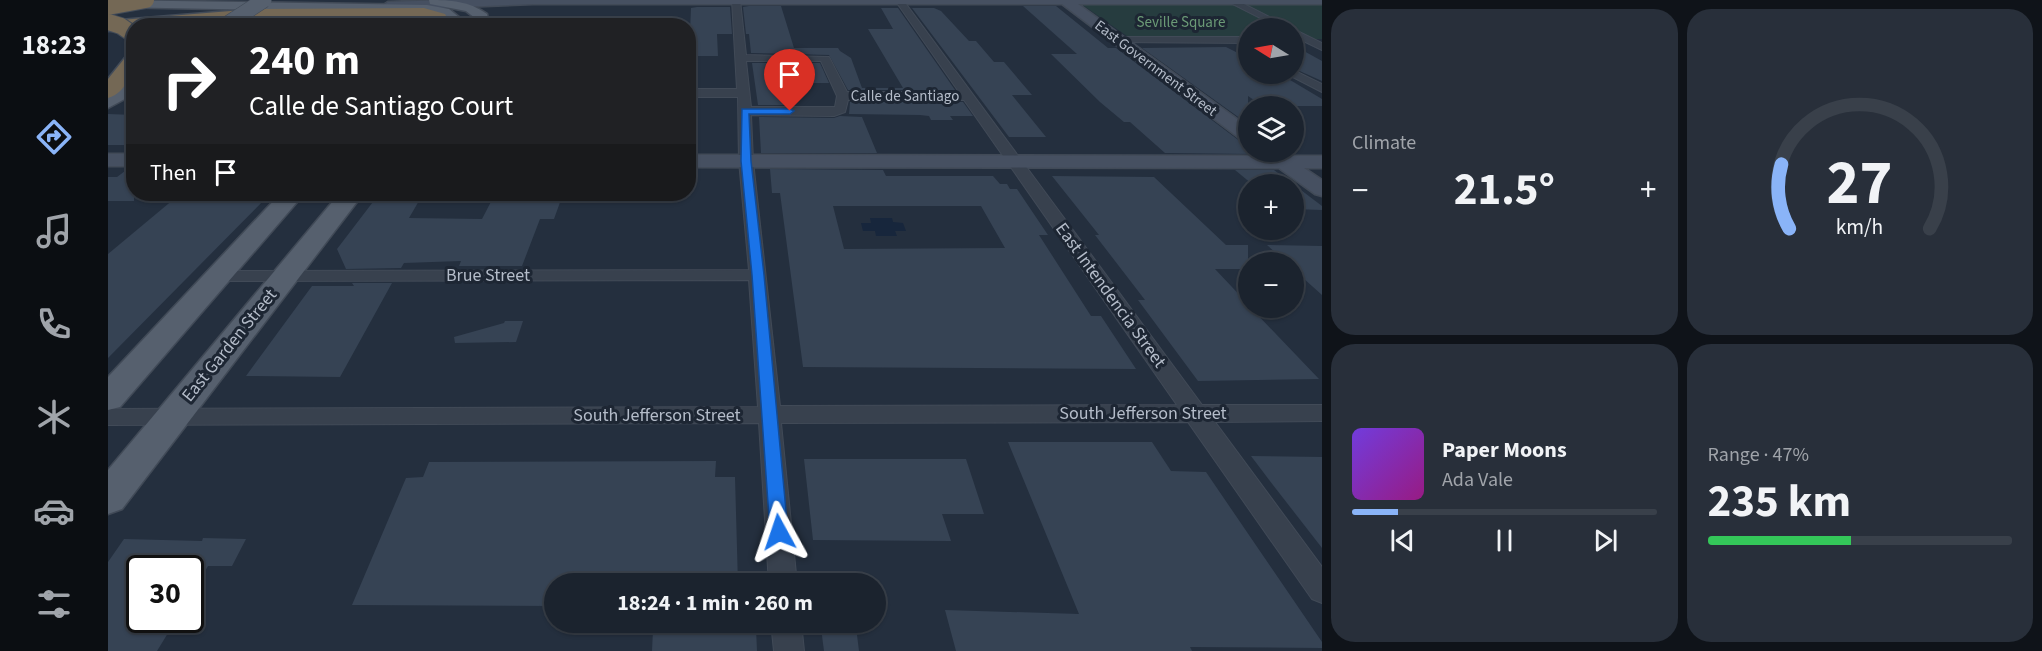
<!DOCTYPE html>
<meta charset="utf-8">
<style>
:root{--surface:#1b232e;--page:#282f3a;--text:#f1f3f6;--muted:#a0a4aa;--line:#39404a;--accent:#8ab4f8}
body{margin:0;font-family:"Source Sans 3",sans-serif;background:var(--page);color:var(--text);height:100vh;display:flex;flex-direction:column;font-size:22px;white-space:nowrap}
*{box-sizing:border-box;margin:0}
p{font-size:20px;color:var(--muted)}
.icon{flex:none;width:33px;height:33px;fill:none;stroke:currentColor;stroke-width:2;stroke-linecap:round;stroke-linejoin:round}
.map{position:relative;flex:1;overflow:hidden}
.details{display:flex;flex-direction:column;gap:9px;padding:9px;background:#0f1319;width:720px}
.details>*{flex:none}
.top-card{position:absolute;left:18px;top:18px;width:570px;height:183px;border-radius:24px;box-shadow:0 2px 4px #0004,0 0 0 2px var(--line);background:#202124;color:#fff;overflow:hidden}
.needle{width:39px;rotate:281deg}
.fabs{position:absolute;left:1130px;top:18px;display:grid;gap:12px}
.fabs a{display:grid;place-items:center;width:66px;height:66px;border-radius:50%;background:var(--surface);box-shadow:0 2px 4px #0004,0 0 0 2px var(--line);font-size:30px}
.speed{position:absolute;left:18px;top:555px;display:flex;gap:12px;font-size:30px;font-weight:700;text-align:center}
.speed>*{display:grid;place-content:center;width:78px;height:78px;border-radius:50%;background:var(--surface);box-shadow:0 2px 4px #0004,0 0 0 2px var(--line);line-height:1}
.speed .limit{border:3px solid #111;border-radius:9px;background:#fff;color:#111}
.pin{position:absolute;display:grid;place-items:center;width:51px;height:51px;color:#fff;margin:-62px -26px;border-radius:50% 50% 50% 0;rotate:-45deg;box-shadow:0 0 6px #0007}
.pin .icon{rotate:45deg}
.me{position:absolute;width:66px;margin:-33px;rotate:355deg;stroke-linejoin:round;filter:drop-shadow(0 0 4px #0008)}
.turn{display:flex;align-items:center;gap:21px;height:126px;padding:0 24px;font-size:27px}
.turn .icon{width:78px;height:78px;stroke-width:2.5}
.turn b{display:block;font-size:42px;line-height:51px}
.then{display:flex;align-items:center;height:57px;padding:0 24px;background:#0003;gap:12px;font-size:22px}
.big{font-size:45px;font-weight:700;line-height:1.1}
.details .card{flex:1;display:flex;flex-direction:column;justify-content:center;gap:9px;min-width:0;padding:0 21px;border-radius:24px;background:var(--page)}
.details .dial{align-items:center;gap:0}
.dial svg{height:156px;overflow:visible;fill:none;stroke:var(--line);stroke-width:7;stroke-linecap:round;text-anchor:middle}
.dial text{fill:var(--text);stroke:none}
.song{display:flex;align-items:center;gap:18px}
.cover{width:72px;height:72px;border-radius:9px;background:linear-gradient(135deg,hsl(260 70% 55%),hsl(310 70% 35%))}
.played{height:6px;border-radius:3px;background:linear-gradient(90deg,var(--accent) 15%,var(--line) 15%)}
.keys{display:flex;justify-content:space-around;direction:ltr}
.heat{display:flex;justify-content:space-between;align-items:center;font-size:33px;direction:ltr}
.charge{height:9px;border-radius:4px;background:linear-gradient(90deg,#34c759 47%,var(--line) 0)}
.details .tiles{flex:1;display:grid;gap:9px;grid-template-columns:repeat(2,1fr)}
.trip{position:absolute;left:436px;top:573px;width:342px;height:60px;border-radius:30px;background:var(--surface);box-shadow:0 2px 4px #0004,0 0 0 2px var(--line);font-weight:700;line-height:60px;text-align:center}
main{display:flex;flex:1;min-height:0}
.dock{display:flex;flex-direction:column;width:108px;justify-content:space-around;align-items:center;background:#0b0e12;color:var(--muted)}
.dock .icon{width:42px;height:42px}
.dock .selected{color:var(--accent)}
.dock b{font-size:27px;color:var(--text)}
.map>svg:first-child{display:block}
</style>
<main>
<nav class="dock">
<b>18:23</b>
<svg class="icon selected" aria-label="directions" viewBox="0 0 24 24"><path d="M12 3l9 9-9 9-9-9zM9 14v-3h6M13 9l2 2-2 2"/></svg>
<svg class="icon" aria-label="music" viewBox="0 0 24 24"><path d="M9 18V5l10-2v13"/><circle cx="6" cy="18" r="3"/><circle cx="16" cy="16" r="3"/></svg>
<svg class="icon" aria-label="phone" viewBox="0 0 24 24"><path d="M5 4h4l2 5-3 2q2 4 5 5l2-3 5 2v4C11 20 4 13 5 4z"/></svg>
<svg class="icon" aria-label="climate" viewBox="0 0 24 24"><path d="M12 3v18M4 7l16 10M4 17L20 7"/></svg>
<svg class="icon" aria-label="car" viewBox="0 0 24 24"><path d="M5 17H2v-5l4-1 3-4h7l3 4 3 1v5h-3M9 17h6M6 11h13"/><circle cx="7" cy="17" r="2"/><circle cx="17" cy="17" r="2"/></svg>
<svg class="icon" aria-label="filters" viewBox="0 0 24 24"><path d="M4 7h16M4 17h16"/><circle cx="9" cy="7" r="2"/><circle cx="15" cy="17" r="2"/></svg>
</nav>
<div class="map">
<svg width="1214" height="651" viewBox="0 0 1214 651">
<rect width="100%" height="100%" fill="#242f3e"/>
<g fill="#263c3f">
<polygon points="1130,2 1214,2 1214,39 1205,39"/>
<polygon points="1116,3 1126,4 1173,28 1140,28 1140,42 1026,41 973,4"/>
</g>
<polygon fill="#17263c" points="762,218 784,218 785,222 795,223 798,231 787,231 789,236 768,236 767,231 755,231 753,223 763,223"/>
<g fill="#364354" fill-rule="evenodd">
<polygon points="641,6 673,6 686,48 730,48 732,51 743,58 754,88 795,88 760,29 785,29 773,8 790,8 847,90 740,90 721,55 643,53 641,34 638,34 635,7"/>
<polygon points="915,6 948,6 1000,48 1008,48 1133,142 1140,143 1140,152 1144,154 1057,153 1022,122 1016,122 992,102 943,54 969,54"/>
<polygon points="589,7 622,7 624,34 609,34 610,56 581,56 583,8"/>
<polygon points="804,8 826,8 833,11 861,41 868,41 886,62 896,62 924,95 904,95 938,137 901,137"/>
<polygon points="1185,45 1214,61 1214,81 1185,68"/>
<polygon points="1118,47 1140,58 1140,74 1172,74 1214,99 1214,106 1155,106 1140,96 1140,124 1034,48"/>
<polygon points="644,63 712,63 721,83 675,83 679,105 650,105"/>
<polygon points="742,102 855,102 865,116 842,116 845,120 823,120 821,116 812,115 741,114"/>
<polygon points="0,114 26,115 26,145 0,145"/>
<polygon points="732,116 754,117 769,153 653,153 651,117 726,118"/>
<polygon points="21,168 26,168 26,201 0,201 0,177 9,177"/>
<path d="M662,169L775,170L778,176H885L892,184H899L902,189H909L940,235H931L983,316H993L1028,369L695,367L672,193H664ZM725,206H873L897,248L736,249Z"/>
<polygon points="1127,170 1166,170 1184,184 1144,184"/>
<polygon points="944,176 1046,177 1118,245 1140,245 1140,269 1107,269 1140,304 1140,308 1143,308 1211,379 1090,381 1030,300 1037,300 987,235 991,235"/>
<polygon points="1185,184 1214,206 1214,210 1185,209"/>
<polygon points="72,194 162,194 0,358 0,254"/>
<polygon points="271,194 315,194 301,218 374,219 387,194 455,194 446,219 432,219 414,266 351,266 353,261 296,263 293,268 238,269 229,249"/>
<polygon points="1159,245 1214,246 1214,295 1185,269 1185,262 1178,262"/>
<polygon points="244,283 284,283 232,377 138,376 204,286 246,286"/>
<polygon points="397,321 415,321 408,342 347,343 346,337 396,323"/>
<polygon points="900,442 1044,442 1063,471 1098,472 1214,642 1214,648 1082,647 1084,651 848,651 837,610 971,614"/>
<polygon points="1143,456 1214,457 1214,548 1165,485"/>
<polygon points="696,459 858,459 876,514 834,514 843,541 705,540"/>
<polygon points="608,461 607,477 627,477 630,584 447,584 447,606 244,605 298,478 315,477 321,462"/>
<polygon points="95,538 138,539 124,566 100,566 82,596 82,568 32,568 32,620 68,620 49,651 0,651 0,562 16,539 94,541"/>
<polygon points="572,622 631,622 631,628 648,628 649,651 544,651 545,630 572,629"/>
<polygon points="748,627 751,651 716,651 713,628"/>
</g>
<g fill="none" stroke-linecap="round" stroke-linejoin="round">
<g stroke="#414a57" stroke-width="2">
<g id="street">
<path d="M624,0H632L638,55L721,57L739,92H851L787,0H795L1094,405H1214V421L1107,422L1214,567V603L1204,599L1080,422L673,423L689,584H661L651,423L0,425V409L650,407L641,280L110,281L104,280L101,276L104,272L110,271L641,270L631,161L630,97H580V89H629ZM638,61H713L729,96L727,107H643ZM740,100H856L1069,405L672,406L645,161L643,115L726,116L737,112Z"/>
<polygon points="1117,0 1128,0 1183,28 1172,28"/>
<polygon points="1185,29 1214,43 1214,50 1185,36"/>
<polygon points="1012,37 1140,37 1140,43 1008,42 1008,38"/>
<polygon points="1185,70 1214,84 1214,92 1181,75 1180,74 1185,74"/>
<polygon points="663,622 693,622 696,651 666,651"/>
</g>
</g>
<g stroke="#414a57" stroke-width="3">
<g id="secondary">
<polygon points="337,0 1214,0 1214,4 970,4 1140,127 1140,141 1134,140 954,4 425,4 280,10 274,6 280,2"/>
<rect x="0" y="154" width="26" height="12"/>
<polygon points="580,155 1214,156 1214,168 1196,168 1214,180 1214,196 1207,194 1171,168 580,167"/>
</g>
</g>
<g stroke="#414a57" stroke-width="3">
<g id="primary">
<polygon points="0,0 319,5 341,9 352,18 350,26 336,26 337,19 332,15 319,13 5,7 0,6"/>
<path d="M321,0C343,0 361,1 379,14L381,26H367V18L358,11L322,4Z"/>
<polygon points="26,81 26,94 0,108 0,94"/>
<polygon points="172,194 196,194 12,407 0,410 0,377"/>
<polygon points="231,194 255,194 14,509 0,514 0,470"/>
</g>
</g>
<g stroke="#434c59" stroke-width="3">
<g id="highway">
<polygon points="316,8 337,14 344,26 328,26 325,20 316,18 147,19 64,26 26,26 26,29 0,31 0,21 147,9"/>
<path d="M26,53C26,69 19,93 0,98V79L20,54Z"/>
</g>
</g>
<use href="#street" fill="#38414e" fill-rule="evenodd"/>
<use href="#secondary" fill="#465061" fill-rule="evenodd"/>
<use href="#primary" fill="#56606e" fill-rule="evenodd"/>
<use href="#highway" fill="#746855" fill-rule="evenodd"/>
<g stroke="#414a57" stroke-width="16" stroke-linecap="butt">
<polyline id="primary-bridge" points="116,26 156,0"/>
</g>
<g stroke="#434c59" stroke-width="18" stroke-linecap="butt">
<g id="highway-bridge">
<polyline points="0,7 38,0"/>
<polyline points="0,22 13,26 26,35"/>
</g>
</g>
<use href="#primary-bridge" stroke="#56606e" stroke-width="15"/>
<use href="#highway-bridge" stroke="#746855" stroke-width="16"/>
</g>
<polygon fill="#1a73e8" stroke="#114b97" stroke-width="1.5" points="634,109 682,109 686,111 682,114 641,114 643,161 656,275 680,532 677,537 671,540 664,537 662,532 644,275 633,161"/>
<g text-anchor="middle" stroke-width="6" stroke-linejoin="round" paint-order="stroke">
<g font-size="15" fill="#6b9a76" stroke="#1d2633">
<text x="1073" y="27">Seville Square</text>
</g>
<g font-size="15" fill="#b4bcc9" stroke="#1d2633">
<text transform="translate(1048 68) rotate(37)" y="5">East Government Street</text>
<text x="797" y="101">Calle de Santiago</text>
</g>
<g font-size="18" fill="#b4bcc9" stroke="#1d2633">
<text x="380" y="281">Brue Street</text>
<text transform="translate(1003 295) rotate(54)" y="6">East Intendencia Street</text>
<text transform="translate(121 345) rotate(-51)" y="6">East Garden Street</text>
<text x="1035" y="419">South Jefferson Street</text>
<text x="549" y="421">South Jefferson Street</text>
</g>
</g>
</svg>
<div class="fabs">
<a><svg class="needle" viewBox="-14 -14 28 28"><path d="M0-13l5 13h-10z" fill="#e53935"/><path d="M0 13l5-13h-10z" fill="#a0a4aa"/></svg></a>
<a><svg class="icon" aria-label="layers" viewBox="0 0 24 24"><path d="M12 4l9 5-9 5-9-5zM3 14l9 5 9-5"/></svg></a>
<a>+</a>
<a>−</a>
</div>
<div class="speed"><div class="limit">30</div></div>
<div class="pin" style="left:682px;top:111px;background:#d93025"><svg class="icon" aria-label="arrive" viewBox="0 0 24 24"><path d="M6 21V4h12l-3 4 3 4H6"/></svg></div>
<svg class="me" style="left:671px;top:532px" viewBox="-20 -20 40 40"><path d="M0-17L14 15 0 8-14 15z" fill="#1a73e8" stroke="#fff" stroke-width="4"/></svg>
<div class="trip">18:24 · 1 min · 260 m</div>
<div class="top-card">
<div class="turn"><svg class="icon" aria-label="right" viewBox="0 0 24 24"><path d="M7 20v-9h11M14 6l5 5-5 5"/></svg><div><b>240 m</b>Calle de Santiago Court</div></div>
<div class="then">Then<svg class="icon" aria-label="arrive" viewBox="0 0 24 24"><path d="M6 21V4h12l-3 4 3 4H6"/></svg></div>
</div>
</div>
<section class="details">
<div class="tiles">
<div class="card"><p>Climate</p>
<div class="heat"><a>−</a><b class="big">21.5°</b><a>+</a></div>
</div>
<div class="card dial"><svg viewBox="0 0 100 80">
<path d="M14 69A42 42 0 1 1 86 69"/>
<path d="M14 69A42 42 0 0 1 10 36" stroke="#8ab4f8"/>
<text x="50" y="56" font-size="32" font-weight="700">27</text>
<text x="50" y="72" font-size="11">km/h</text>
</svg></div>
<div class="card">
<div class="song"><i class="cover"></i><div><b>Paper Moons</b><p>Ada Vale</p></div></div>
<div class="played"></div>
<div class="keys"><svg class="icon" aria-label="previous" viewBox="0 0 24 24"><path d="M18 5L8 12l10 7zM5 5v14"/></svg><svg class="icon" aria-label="pause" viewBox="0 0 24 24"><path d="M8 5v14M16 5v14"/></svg><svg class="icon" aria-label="next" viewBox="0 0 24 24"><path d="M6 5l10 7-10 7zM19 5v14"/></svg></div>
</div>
<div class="card"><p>Range · 47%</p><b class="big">235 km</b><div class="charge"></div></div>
</div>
</section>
</main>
